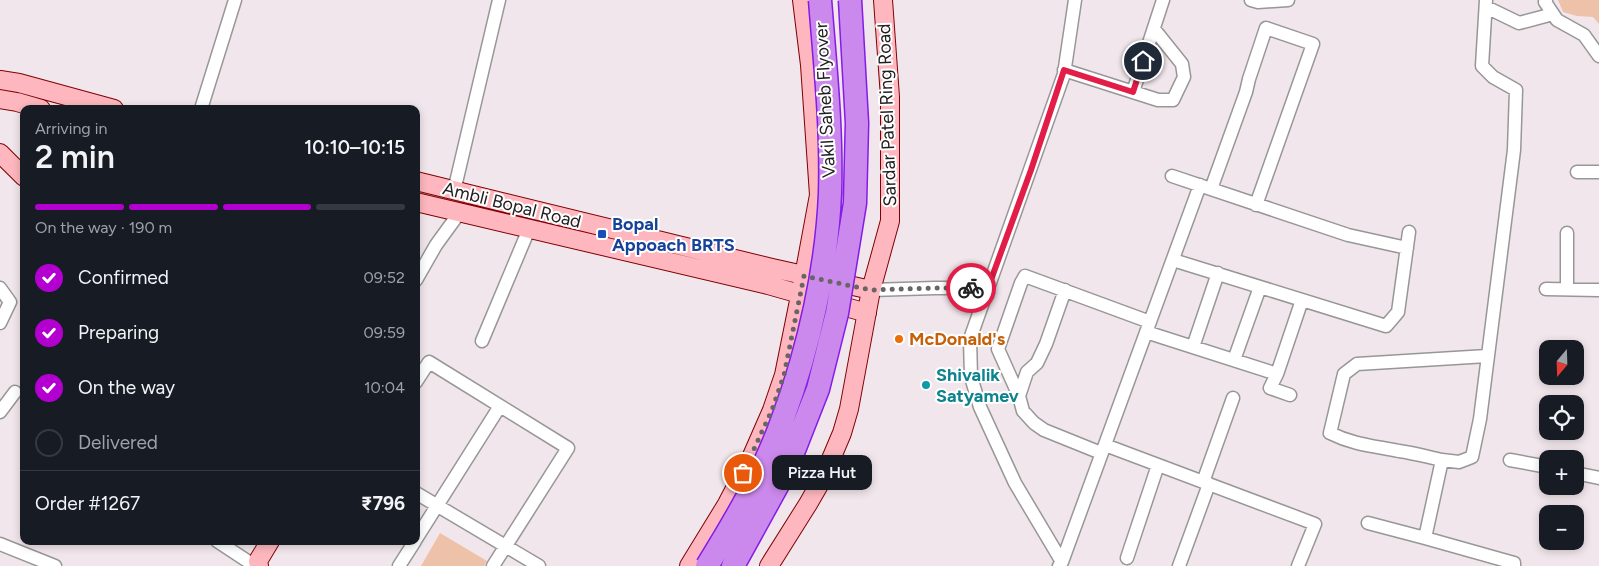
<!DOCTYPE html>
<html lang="en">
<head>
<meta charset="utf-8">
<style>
	body { margin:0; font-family:Figtree,sans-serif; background:#20242c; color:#f1f3f6; height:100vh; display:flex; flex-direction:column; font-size:19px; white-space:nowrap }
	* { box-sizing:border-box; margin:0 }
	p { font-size:16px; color:#9ea1a6 }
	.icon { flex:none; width:28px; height:28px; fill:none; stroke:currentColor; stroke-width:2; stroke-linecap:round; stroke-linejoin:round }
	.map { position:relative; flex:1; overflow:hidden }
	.drawer { position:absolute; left:20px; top:105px; width:400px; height:440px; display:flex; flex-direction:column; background:#171b24; border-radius:10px; box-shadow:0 2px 8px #0003 }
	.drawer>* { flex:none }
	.needle { width:32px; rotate:199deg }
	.fabs { position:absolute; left:1539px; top:340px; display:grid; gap:10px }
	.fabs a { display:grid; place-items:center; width:45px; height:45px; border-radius:10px; background:#171b24; box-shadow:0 2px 8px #0003; font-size:25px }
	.pin { position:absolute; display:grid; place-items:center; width:42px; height:42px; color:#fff; margin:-21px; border:2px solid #fff; border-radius:50%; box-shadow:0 1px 5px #0007 }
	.courier { position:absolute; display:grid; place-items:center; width:50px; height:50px; margin:-25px; border:4px solid #e11d48; border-radius:50%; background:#fff; color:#222; box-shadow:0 1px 6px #0007 }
	.bubble { position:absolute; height:35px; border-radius:10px; background:#171b24; box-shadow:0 2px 8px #0003; font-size:16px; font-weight:600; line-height:35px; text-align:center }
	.overview em { font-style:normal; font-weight:600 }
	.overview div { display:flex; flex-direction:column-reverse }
	.overview { display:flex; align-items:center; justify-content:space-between; height:85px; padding:0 15px }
	h1 { font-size:32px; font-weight:600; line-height:38px }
	.bar { display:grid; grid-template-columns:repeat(4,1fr); gap:8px 5px; align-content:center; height:60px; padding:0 15px }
	.bar i { height:6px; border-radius:4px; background:#363941 }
	.bar .on { background:#b300d0 }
	.bar p { grid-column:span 4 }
	.line { display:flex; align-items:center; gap:12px; padding:0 15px; border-top:1px solid #363941 }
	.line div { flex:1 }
	ol { padding:0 15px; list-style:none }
	li { display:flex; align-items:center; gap:15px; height:55px }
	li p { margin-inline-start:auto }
	li .icon { padding:5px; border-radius:50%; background:#b300d0; color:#fff; stroke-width:4 }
	li:last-child { color:#9ea1a6 }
	li i { width:28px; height:28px; border:2px solid #363941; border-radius:50% }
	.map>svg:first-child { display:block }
	.grass { fill:#eec2a9 }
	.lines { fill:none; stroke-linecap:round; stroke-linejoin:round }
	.street-casing { stroke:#979797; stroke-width:15 }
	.secondary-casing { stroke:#7e0004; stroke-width:20 }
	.street { stroke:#fff; stroke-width:12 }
	.secondary { stroke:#feb7be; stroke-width:18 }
	.highway-bridge-casing { stroke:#841be7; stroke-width:25; stroke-linecap:butt }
	.highway-bridge { stroke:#cc89ed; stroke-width:22 }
	.done { stroke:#696567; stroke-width:5; stroke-dasharray:0 9 }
	.route { stroke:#e11d48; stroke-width:6 }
	.transit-dot { fill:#1a4fb4; stroke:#fff; stroke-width:2 }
	.food-dot { fill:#e8710a; stroke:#fff; stroke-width:2 }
	.culture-dot { fill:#0f9aa8; stroke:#fff; stroke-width:2 }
	.labels { text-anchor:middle; stroke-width:4; stroke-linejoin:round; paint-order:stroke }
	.street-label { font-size:18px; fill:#202020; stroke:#fff }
	.transit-label { font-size:18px; font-weight:bold; fill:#164399; stroke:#fff; text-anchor:start }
	.food-label { font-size:18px; font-weight:bold; fill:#c56008; stroke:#fff; text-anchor:start }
	.culture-label { font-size:18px; font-weight:bold; fill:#0d838f; stroke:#fff; text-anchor:start }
</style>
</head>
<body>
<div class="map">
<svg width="1599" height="566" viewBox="0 0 1599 566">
	<rect width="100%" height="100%" fill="#f1e6eb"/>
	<path class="grass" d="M1558,0H1599V24L1593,17L1577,16L1563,12Z
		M440,533L487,561L484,566H421Z"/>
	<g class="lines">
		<defs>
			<path id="street" d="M1251,0L1258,2L1288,0
				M1486,0L1482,66L1493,77L1516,90L1514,150L1480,419L1472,457L1459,462L1442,460L1425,538L1514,563V566
				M1546,0L1545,2L1557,20L1584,35L1599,56
				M1486,7L1519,23L1553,14
				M1064,70L1133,92L1163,0
				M1133,92L1158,100H1173L1184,77L1182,64L1154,29
				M201,109L235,0
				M1577,172H1599
				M1172,176L1348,235L1407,248
				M1211,189L1246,92L1249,79L1266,28L1313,44L1256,205
				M454,191L499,0
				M1173,260L1386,326L1398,312L1409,232
				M416,280L436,245L460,212
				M0,288L10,302L0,323
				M1546,289L1599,290
				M1567,289V233
				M871,290L935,288H988
				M1065,290L1046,344L1037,363L1027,372L1019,396L1023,411L1034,423L1044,430L1101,453
				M1146,332L1277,374L1270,388L1290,395
				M482,341L529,229
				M1193,347L1218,273
				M1234,360L1260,287
				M1277,374L1302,300
				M416,382L429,362L568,448L493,566
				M1019,396L998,349L1021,283L1025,276L1150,322
				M0,412L15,392
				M1105,445L1315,524L1298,566
				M1442,460C1428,457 1414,453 1399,451C1374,446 1354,445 1330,433L1344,374L1357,364L1487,356
				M1510,460L1548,467
				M1575,473L1599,478
				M1203,482L1233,398
				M416,493L539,566
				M1368,523L1425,538
				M416,539L500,406
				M217,541L255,566
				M0,544L55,566
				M1127,558L1158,465
				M1062,562L1200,185
				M399,566L415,541
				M1059,566L1062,562L1015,483L980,407L971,377L970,339L1064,74L1075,0
				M1179,566L1209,484"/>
			<path id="secondary" d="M0,80L19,83L114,109
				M0,99L17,102L41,109
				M0,153L24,177
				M416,181L772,268L871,290
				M416,202L768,285L867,313
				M259,566L258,561L270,541
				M689,566L727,504L751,458L772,410L784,375L804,276L819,195L810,65L802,0
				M769,566L808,504L823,478L842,433L849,409L871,290L890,221V97L883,0"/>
		</defs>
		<use href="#street" class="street-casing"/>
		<use href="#secondary" class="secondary-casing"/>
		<use href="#street" class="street"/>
		<use href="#secondary" class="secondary"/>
		<defs>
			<path id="highway-bridge" d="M707,566C736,519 765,470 783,418C809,348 827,267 830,193C832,128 825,64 820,0
				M733,566L787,468L818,389L837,313L855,203L857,123L850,0"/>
		</defs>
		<use href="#highway-bridge" class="highway-bridge-casing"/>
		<use href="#highway-bridge" class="highway-bridge"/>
	</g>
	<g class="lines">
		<path class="done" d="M743,473L772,410L784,375L804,276L871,290L934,288H971"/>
		<path class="route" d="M971,288H988L1031,170L1064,70L1133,92L1143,61"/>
	</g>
	<rect class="transit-dot" x="597" y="229" width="10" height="10" rx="2.5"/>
	<circle class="food-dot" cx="899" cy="339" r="5"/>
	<circle class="culture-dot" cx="926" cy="385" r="5"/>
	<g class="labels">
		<g class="street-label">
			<text transform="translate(825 100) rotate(-93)" y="6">Vakil Saheb Flyover</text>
			<text transform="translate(887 115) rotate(-92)" y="6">Sardar Patel Ring Road</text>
			<text transform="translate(512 205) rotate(14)" y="6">Ambli Bopal Road</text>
		</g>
		<g class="transit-label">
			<text x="612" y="230">Bopal<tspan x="612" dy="21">Appoach BRTS</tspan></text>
		</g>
		<g class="food-label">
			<text x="909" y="345">McDonald's</text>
		</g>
		<g class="culture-label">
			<text x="936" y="381">Shivalik<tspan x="936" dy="21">Satyamev</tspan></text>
		</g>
	</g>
</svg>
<div class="fabs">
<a><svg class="needle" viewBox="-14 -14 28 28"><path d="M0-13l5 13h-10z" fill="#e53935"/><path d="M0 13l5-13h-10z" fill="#9ea1a6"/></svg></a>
<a><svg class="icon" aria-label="locate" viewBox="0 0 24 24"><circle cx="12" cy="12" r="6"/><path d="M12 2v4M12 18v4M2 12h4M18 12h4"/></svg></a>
<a>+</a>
<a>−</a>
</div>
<div class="pin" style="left:743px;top:473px;background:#ea580c"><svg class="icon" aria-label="bag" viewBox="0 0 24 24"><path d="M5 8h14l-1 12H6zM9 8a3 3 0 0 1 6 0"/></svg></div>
<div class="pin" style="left:1143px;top:61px;background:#1f2937"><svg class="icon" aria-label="home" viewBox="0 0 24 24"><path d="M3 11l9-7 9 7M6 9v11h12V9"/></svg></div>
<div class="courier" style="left:971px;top:288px"><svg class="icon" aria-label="bike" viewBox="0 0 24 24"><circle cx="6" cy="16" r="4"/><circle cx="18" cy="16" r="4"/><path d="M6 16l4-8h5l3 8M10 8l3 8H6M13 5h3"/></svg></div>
<div class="bubble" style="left:772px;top:455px;width:100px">Pizza Hut</div>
<section class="drawer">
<div class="overview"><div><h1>2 min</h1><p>Arriving in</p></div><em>10:10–10:15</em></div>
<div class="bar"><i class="on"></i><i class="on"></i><i class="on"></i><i></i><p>On the way · 190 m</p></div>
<ol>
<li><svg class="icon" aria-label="check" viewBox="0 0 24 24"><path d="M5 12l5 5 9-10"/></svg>Confirmed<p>09:52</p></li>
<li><svg class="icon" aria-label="check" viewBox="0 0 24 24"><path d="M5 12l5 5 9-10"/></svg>Preparing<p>09:59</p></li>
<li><svg class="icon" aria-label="check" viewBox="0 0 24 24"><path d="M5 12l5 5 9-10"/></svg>On the way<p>10:04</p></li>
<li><i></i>Delivered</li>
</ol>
<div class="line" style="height:65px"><div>Order #1267</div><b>₹796</b></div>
</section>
</div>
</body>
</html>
